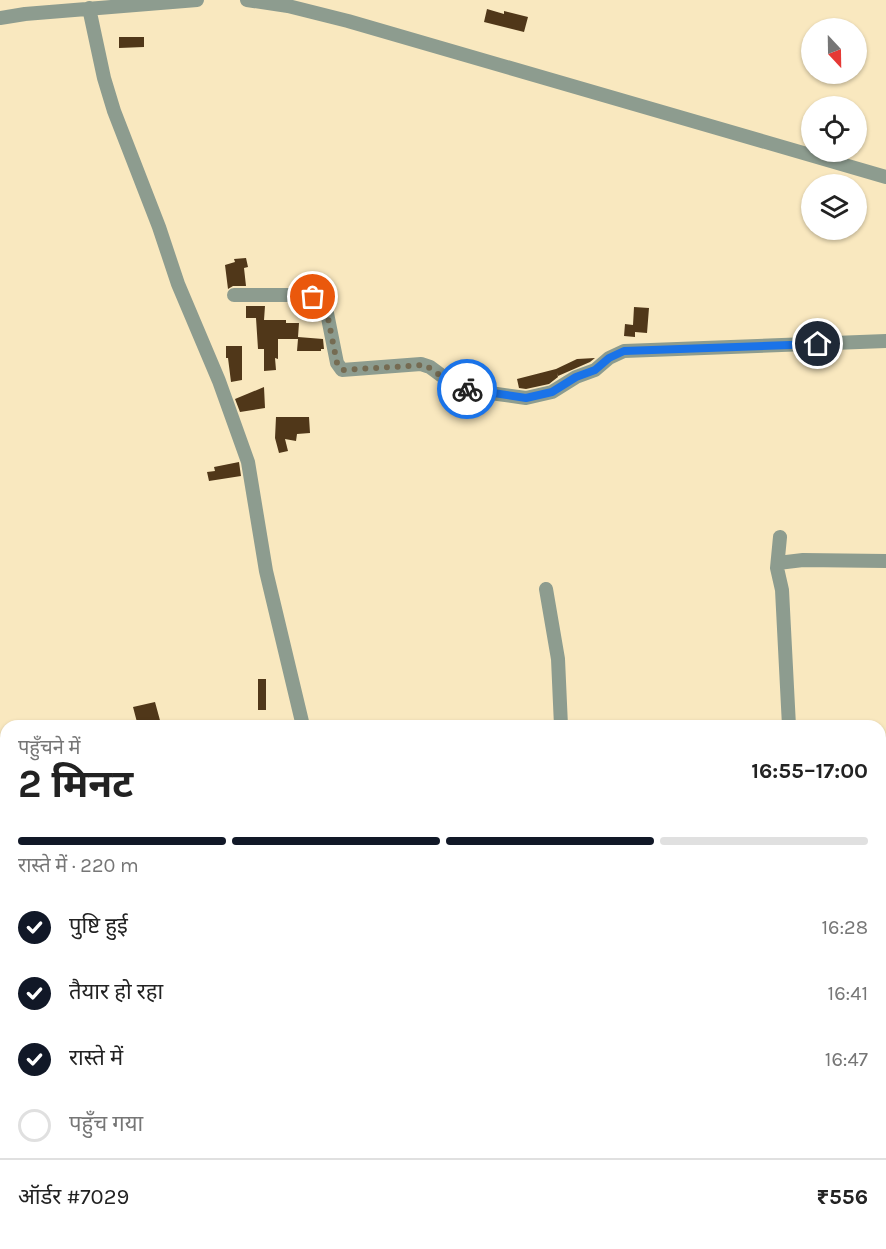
<!DOCTYPE html>
<html lang="hi">
<head>
<meta charset="utf-8">
<style>
	body { margin:0; font-family:Karla,"Noto Sans Devanagari",sans-serif; background:#f6f6f6; color:#222; height:100vh; display:flex; flex-direction:column; font-size:22px; white-space:nowrap }
	* { box-sizing:border-box; margin:0 }
	p { font-size:20px; color:#767676 }
	.icon { flex:none; width:33px; height:33px; fill:none; stroke:currentColor; stroke-width:2; stroke-linecap:round; stroke-linejoin:round }
	.map { position:relative; flex:1; overflow:hidden }
	.drawer { position:absolute; left:0px; top:720px; width:886px; height:530px; display:flex; flex-direction:column; background:#fff; border-radius:18px 18px 0 0; box-shadow:0 2px 4px #0004 }
	.drawer>* { flex:none }
	.needle { width:39px; rotate:158deg }
	.buttons { position:absolute; left:801px; top:18px; display:grid; gap:12px }
	.buttons a { display:grid; place-items:center; width:66px; height:66px; border-radius:50%; background:#fff; box-shadow:0 2px 4px #0004; font-size:30px }
	.pin { position:absolute; display:grid; place-items:center; width:51px; height:51px; color:#fff; margin:-26px; border:3px solid #fff; border-radius:50%; box-shadow:0 2px 6px #0007 }
	.courier { position:absolute; display:grid; place-items:center; width:60px; height:60px; margin:-30px; border:4px solid #1a73e8; border-radius:50%; background:#fff; color:#222; box-shadow:0 2px 8px #0007 }
	.headline em { font-style:normal; font-weight:700 }
	.headline div { display:flex; flex-direction:column-reverse }
	.headline { display:flex; align-items:center; justify-content:space-between; height:102px; padding:0 18px }
	h1 { font-size:39px; font-weight:700; line-height:45px }
	.bar { display:grid; grid-template-columns:repeat(4,1fr); gap:9px 6px; align-content:center; height:72px; padding:0 18px }
	.bar i { height:8px; border-radius:4px; background:#e0e0e0 }
	.bar .current { background:#111827 }
	.bar p { grid-column:span 4 }
	.line { display:flex; align-items:center; gap:15px; padding:0 18px; border-top:2px solid #e0e0e0 }
	.line div { flex:1 }
	ol { padding:0 18px; list-style:none }
	li { display:flex; align-items:center; gap:18px; height:66px }
	li p { margin-inline-start:auto }
	li .icon { padding:6px; border-radius:50%; background:#111827; color:#fff; stroke-width:4 }
	li:last-child { color:#767676 }
	li i { width:33px; height:33px; border:3px solid #e0e0e0; border-radius:50% }
	.map>svg:first-child { display:block }
	.building { fill:#503719 }
	.lines { fill:none; stroke-linecap:round; stroke-linejoin:round }
	.path { stroke:#ab9e7f; stroke-width:2; stroke-dasharray:1.5 4.5; stroke-linecap:butt }
	.minor { stroke:#8d9c8f; stroke-width:14 }
	.highway { stroke:#28462c; stroke-width:18 }
	.done { stroke:#756b52; stroke-width:6; stroke-dasharray:0 10.8 }
	.route { stroke:#1a73e8; stroke-width:8 }
</style>
</head>
<body>
<div class="map">
<svg width="886" height="1249" viewBox="0 0 886 1249">
	<rect width="100%" height="100%" fill="#f9e8bf"/>
	<path class="building" d="M487,9L504,14V11L528,17L524,32L484,22Z
		M119,37H144V47L119,48Z
		M246,258L248,267L244,268L246,286H233L228,289L225,265L235,262L234,259Z
		M246,306H265L264,320H286V323H299L298,337L323,339L324,349H321V351H297L298,339H278V359L275,358L276,370L264,371V349H258L256,318H246Z
		M634,307L649,308L647,333L635,332V337L624,336L625,324L633,325Z
		M226,346H242V380L231,382L228,358H226Z
		M595,358L590,362L558,376L557,373L558,377L549,384L526,389L519,388L517,379L556,369L577,359Z
		M264,387L265,408L240,412L235,399Z
		M276,417H309L310,433L297,434L296,441L285,439L288,451L279,453L275,438Z
		M239,462L241,476L209,481L207,472L215,471L214,467Z
		M258,679H266V710H258Z
		M155,702L161,724L138,726L133,707Z"/>
	<g class="lines">
		<path class="path" d="M880,1138L886,1139"/>
		<path class="minor" d="M247,0L288,6L348,21L886,177
			M89,8L104,78L114,111L159,227L178,284L219,381L248,462L266,571L303,726
			M0,18L25,14L197,0
			M234,295H302L320,297L325,303L337,363L342,370L421,364L430,367L453,384L468,390L526,398L552,392L576,377L595,370L609,358L624,351L886,341
			M780,537L777,568L782,590L789,726
			M778,563L803,560L886,561
			M546,589L558,659L561,726
			M880,780H886
			M235,1244V1249
			M365,1244V1249
			M885,1249L883,1236L886,1210"/>
		<path class="highway" d="M0,1031H6
			M0,1057H6
			M880,1160L886,1161
			M880,1190L886,1191"/>
	</g>
	<g class="lines">
		<path class="done" d="M313,297H320L325,303L337,363L342,370L425,365L453,384L467,389"/>
		<path class="route" d="M467,389L526,398L552,392L576,377L595,370L609,358L624,351L818,344"/>
	</g>
</svg>
<div class="buttons">
<a><svg class="needle" viewBox="-14 -14 28 28"><path d="M0-13l5 13h-10z" fill="#e53935"/><path d="M0 13l5-13h-10z" fill="#767676"/></svg></a>
<a><svg class="icon" aria-label="locate" viewBox="0 0 24 24"><circle cx="12" cy="12" r="6"/><path d="M12 2v4M12 18v4M2 12h4M18 12h4"/></svg></a>
<a><svg class="icon" aria-label="layers" viewBox="0 0 24 24"><path d="M12 4l9 5-9 5-9-5zM3 14l9 5 9-5"/></svg></a>
</div>
<div class="pin" style="left:313px;top:297px;background:#ea580c"><svg class="icon" aria-label="bag" viewBox="0 0 24 24"><path d="M5 8h14l-1 12H6zM9 8a3 3 0 0 1 6 0"/></svg></div>
<div class="pin" style="left:818px;top:344px;background:#1f2937"><svg class="icon" aria-label="home" viewBox="0 0 24 24"><path d="M3 11l9-7 9 7M6 9v11h12V9"/></svg></div>
<div class="courier" style="left:467px;top:389px"><svg class="icon" aria-label="bike" viewBox="0 0 24 24"><circle cx="6" cy="16" r="4"/><circle cx="18" cy="16" r="4"/><path d="M6 16l4-8h5l3 8M10 8l3 8H6M13 5h3"/></svg></div>
<section class="drawer">
<div class="headline"><div><h1>2 मिनट</h1><p>पहुँचने में</p></div><em>16:55–17:00</em></div>
<div class="bar"><i class="current"></i><i class="current"></i><i class="current"></i><i></i><p>रास्ते में · 220 m</p></div>
<ol>
<li><svg class="icon" aria-label="check" viewBox="0 0 24 24"><path d="M5 12l5 5 9-10"/></svg>पुष्टि हुई<p>16:28</p></li>
<li><svg class="icon" aria-label="check" viewBox="0 0 24 24"><path d="M5 12l5 5 9-10"/></svg>तैयार हो रहा<p>16:41</p></li>
<li><svg class="icon" aria-label="check" viewBox="0 0 24 24"><path d="M5 12l5 5 9-10"/></svg>रास्ते में<p>16:47</p></li>
<li><i></i>पहुँच गया</li>
</ol>
<div class="line" style="height:78px"><div>ऑर्डर #7029</div><b>₹556</b></div>
</section>
</div>
</body>
</html>
